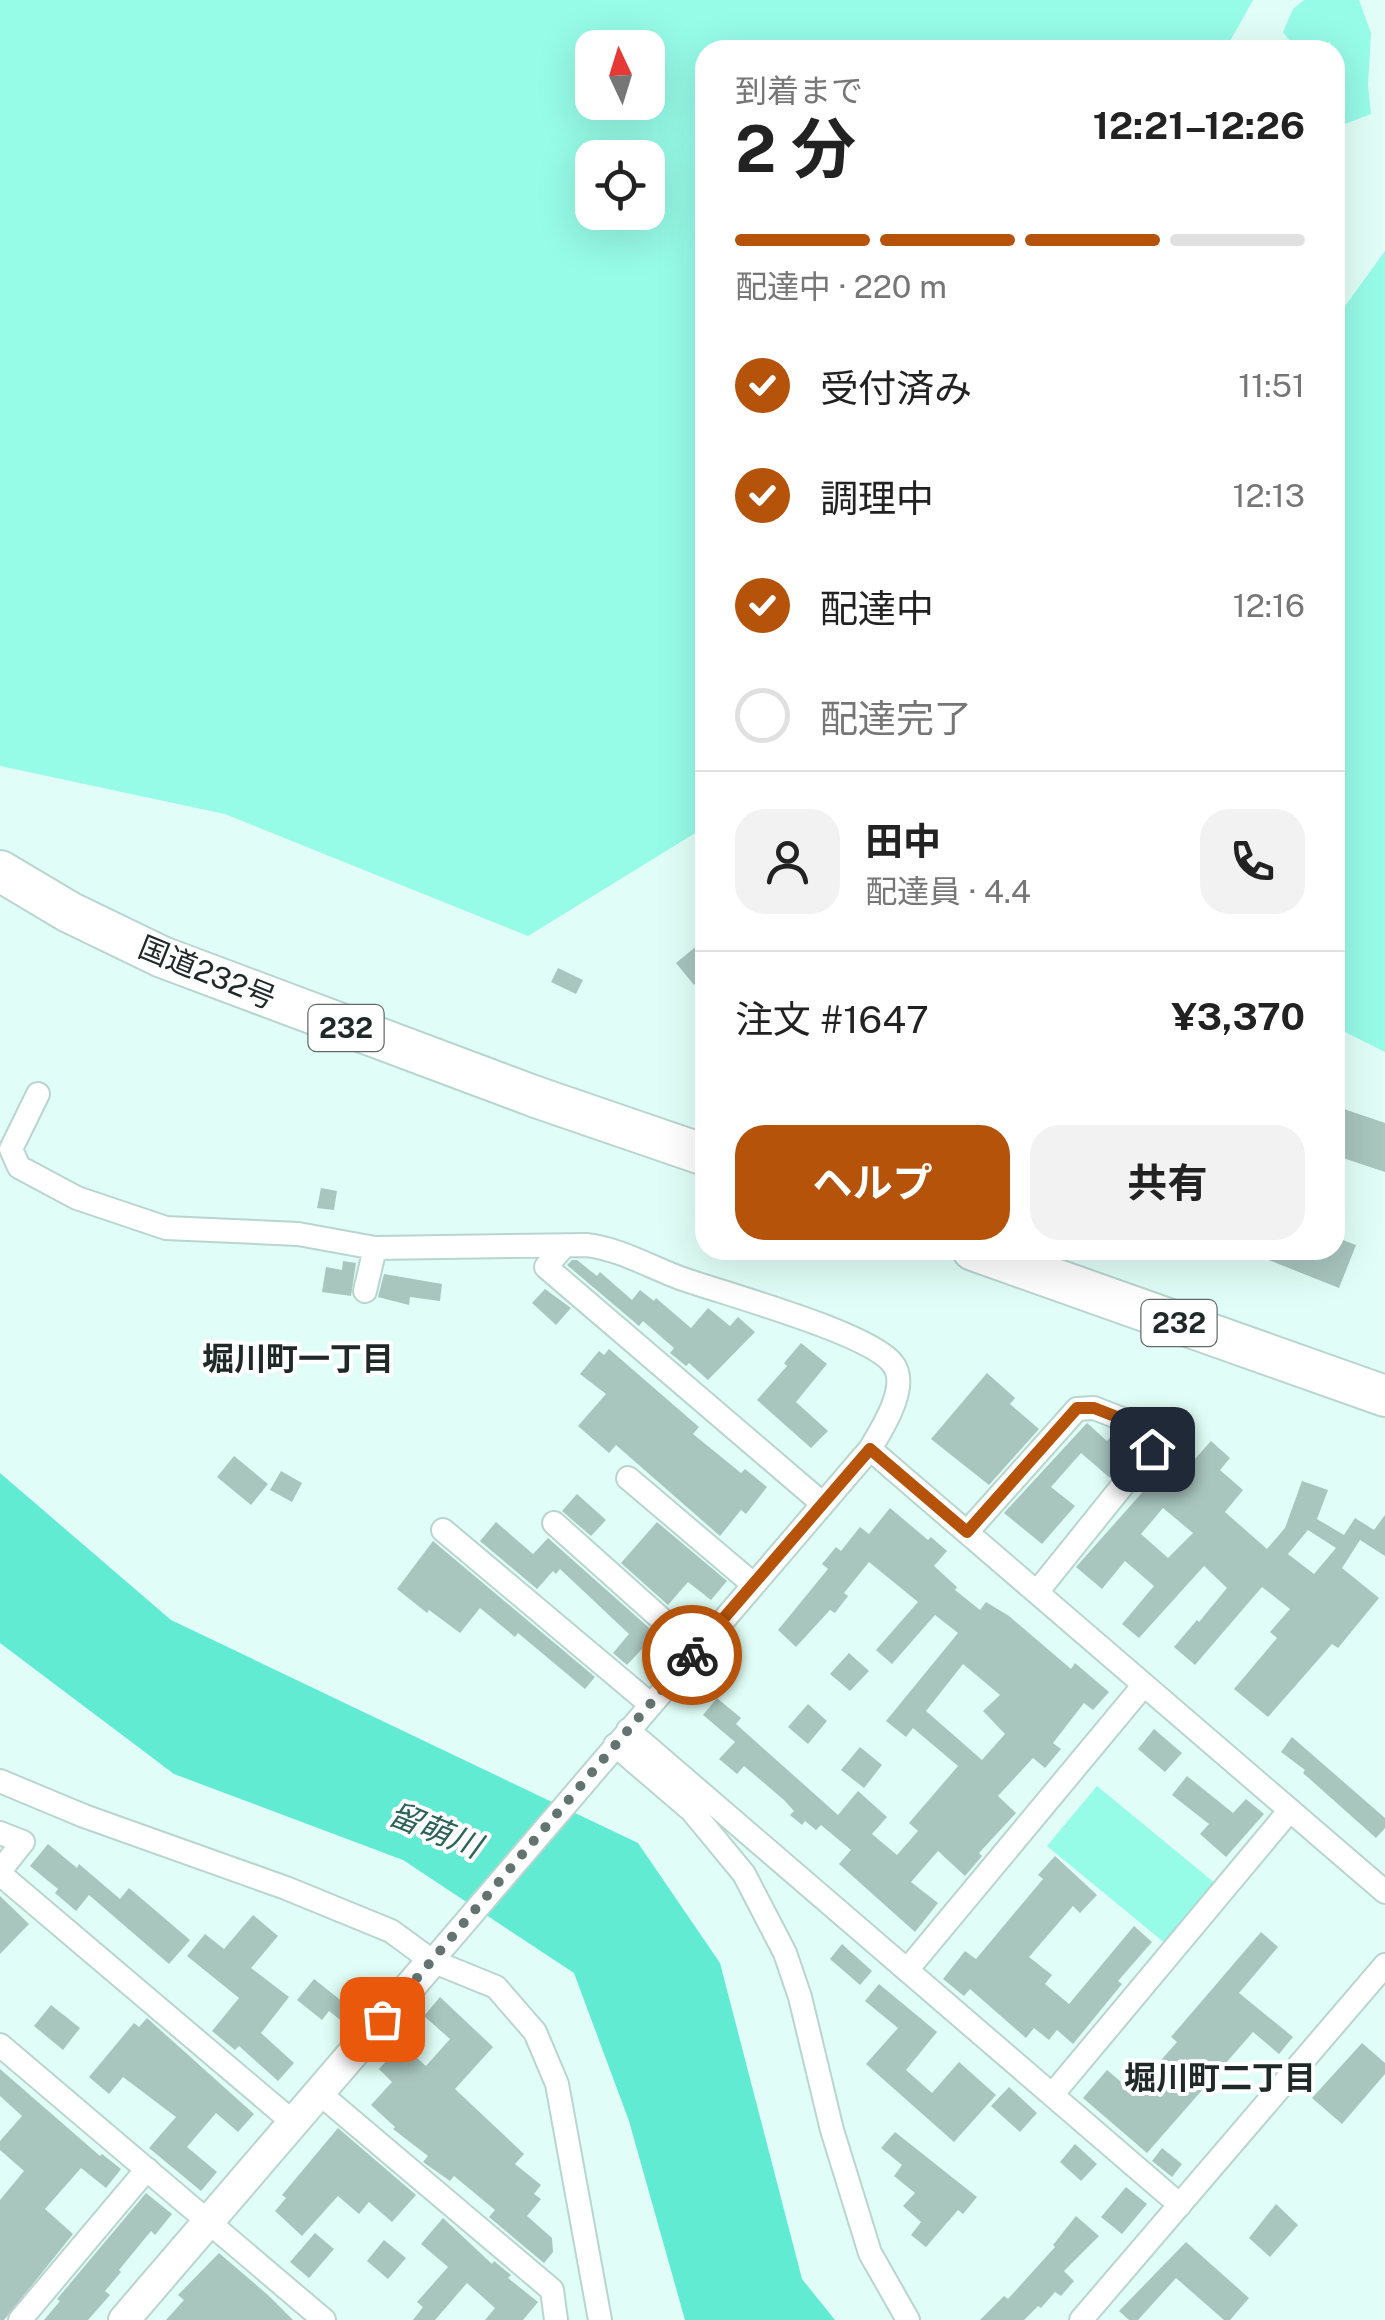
<!DOCTYPE html>
<html lang="ja">
<head>
<meta charset="utf-8">
<style>
	body { margin:0; font-family:"Public Sans","Noto Sans JP",sans-serif; background:#f2f2f2; color:#222; height:100vh; display:flex; flex-direction:column; font-size:38px; white-space:nowrap }
	* { box-sizing:border-box; margin:0 }
	p { font-size:32px; color:#767676 }
	.icon { flex:none; width:55px; height:55px; fill:none; stroke:currentColor; stroke-width:2; stroke-linecap:round; stroke-linejoin:round }
	.map { position:relative; flex:1; overflow:hidden }
	.drawer { position:absolute; left:695px; top:40px; width:650px; height:1220px; display:flex; flex-direction:column; background:#fff; border-radius:30px; box-shadow:0 10px 40px #0002 }
	.drawer>* { flex:none }
	.needle { width:65px; rotate:356deg }
	.fabs { position:absolute; left:575px; top:30px; display:grid; gap:20px }
	.fabs a { display:grid; place-items:center; width:90px; height:90px; border-radius:20px; background:#fff; box-shadow:0 10px 40px #0002; font-size:50px }
	.pin { position:absolute; display:grid; place-items:center; width:85px; height:85px; color:#fff; margin:-42px; border-radius:20px; box-shadow:0 5px 15px #0006 }
	.courier { position:absolute; display:grid; place-items:center; width:100px; height:100px; margin:-50px; border:8px solid #b45309; border-radius:50%; background:#fff; color:#222; box-shadow:0 2px 12px #0007 }
	.overview em { font-style:normal; font-weight:700 }
	.overview div { display:flex; flex-direction:column-reverse }
	.overview { display:flex; align-items:center; justify-content:space-between; height:170px; padding:0 40px }
	h1 { font-size:65px; font-weight:700; line-height:75px }
	.bar { display:grid; grid-template-columns:repeat(4,1fr); gap:15px 10px; align-content:center; height:120px; padding:0 40px }
	.bar i { height:12px; border-radius:8px; background:#e0e0e0 }
	.bar .selected { background:#b45309 }
	.bar p { grid-column:span 4 }
	.line { display:flex; align-items:center; gap:25px; padding:0 40px; border-top:2px solid #e0e0e0 }
	.line div { flex:1 }
	.round { display:grid; place-items:center; flex:none; width:105px; height:105px; border-radius:30px; background:#f2f2f2 }
	ol { padding:0 40px; list-style:none }
	li { display:flex; align-items:center; gap:30px; height:110px }
	li p { margin-inline-start:auto }
	li .icon { padding:10px; border-radius:50%; background:#b45309; color:#fff; stroke-width:4 }
	li:last-child { color:#767676 }
	li i { width:55px; height:55px; border:5px solid #e0e0e0; border-radius:50% }
	.button { display:flex; gap:20px; margin-top:auto; padding:20px 40px }
	.button a { flex:1; height:115px; border-radius:30px; background:#b45309; color:#fff; font-size:40px; font-weight:700; line-height:115px; text-align:center }
	.button a+a { background:#f2f2f2; color:#222 }
	.map>svg:first-child { display:block }
	.green { fill:#96fbe7; fill-rule:evenodd }
	.water { fill:#62ebd3 }
	.building { fill:#a8c5be; fill-rule:evenodd }
	.lines { fill:none; stroke-linecap:round; stroke-linejoin:round }
	.street-casing { stroke:#b8d5ce; stroke-width:26 }
	.secondary-casing { stroke:#b8d5ce; stroke-width:34 }
	.highway-casing { stroke:#b8d5ce; stroke-width:44 }
	.street { stroke:#fff; stroke-width:22 }
	.secondary { stroke:#fff; stroke-width:30 }
	.highway { stroke:#fff; stroke-width:40 }
	.done { stroke:#637470; stroke-width:10; stroke-dasharray:0 18 }
	.route { stroke:#b45309; stroke-width:12 }
	.labels { text-anchor:middle; stroke-width:8; stroke-linejoin:round; paint-order:stroke }
	.shield { fill:#fff; stroke:#626a68; stroke-width:2.5 }
	.shield-label { font-size:28px; font-weight:bold; fill:#1f2a28 }
	.street-label { font-size:30px; fill:#1f2a28; stroke:#fff }
	.neighbourhood-label { font-size:32px; font-weight:bold; fill:#1f2a28; stroke:#fff }
	.water-label { font-size:32px; font-style:italic; fill:#2a6358; stroke:#fff }
</style>
</head>
<body>
<div class="map">
<svg width="1385" height="2320" viewBox="0 0 1385 2320">
	<rect width="100%" height="100%" fill="#e0fef7"/>
	<path class="green" d="M0,0H1253L1225,50H705V827L528,936L225,814L0,766ZM592,48H648V102H592ZM592,158H648V212H592Z
		M1304,0H1359L1371,33L1368,85L1371,114L1345,124L1335,123V50H1331L1330,41L1321,50L1296,49L1283,32L1293,9Z
		M1385,251V1052L1335,1027V320Z
		M1097,1786L1216,1884L1166,1944L1047,1846Z"/>
	<path class="water" d="M0,1473L171,1620L638,1843L720,1963L802,2279L835,2320H685L629,2121L574,1973L403,1860L174,1774L0,1643Z"/>
	<path class="building" d="M705,939V975L694,985L676,963Z
		M558,968L583,980L576,994L551,982Z
		M1335,1106L1385,1123V1172L1340,1157L1343,1149L1335,1146Z
		M321,1188L337,1191L334,1210L317,1208Z
		M1335,1237L1356,1245L1339,1288L1246,1251L1335,1250Z
		M572,1260H577L597,1276L600,1272L632,1300L640,1290L654,1301L656,1298L691,1328L708,1308L730,1326L738,1317L755,1332L708,1380L689,1363L686,1366L670,1353L674,1348L643,1321L639,1326L567,1265Z
		M343,1261L356,1263L351,1296L322,1292L326,1267L342,1270Z
		M384,1274L442,1284L440,1301L410,1297L409,1305L378,1297Z
		M545,1289L571,1308L556,1325L532,1303Z
		M801,1343L827,1364L796,1402L828,1431L811,1448L757,1400L787,1366L784,1363Z
		M609,1349L699,1427L693,1434L741,1473L745,1469L767,1487L746,1514L741,1510L720,1536L616,1445L609,1453L578,1426L606,1394L580,1374L599,1351L604,1355Z
		M987,1373L1015,1398L1010,1404L1039,1429L989,1485L931,1439Z
		M1087,1423L1107,1441L1115,1432L1133,1448L1110,1478L1081,1453L1051,1487L1075,1506L1042,1544L1004,1513Z
		M1211,1441L1230,1458L1220,1470L1243,1490L1225,1512L1267,1549L1285,1528L1302,1481L1328,1490L1317,1519L1344,1535L1355,1518L1374,1530L1385,1515V1556L1360,1540L1342,1568L1379,1598L1338,1648L1332,1644L1268,1717L1234,1689L1277,1638L1270,1632L1290,1609L1262,1587L1195,1665L1174,1647L1197,1620L1199,1622L1227,1588L1204,1566L1139,1638L1122,1624L1154,1586L1125,1561L1102,1589L1076,1567L1164,1468L1177,1479ZM1163,1508L1193,1533L1168,1558L1141,1534ZM1308,1530L1336,1548L1314,1574L1288,1554Z
		M234,1456L268,1484L251,1505L217,1477Z
		M281,1471L302,1483L292,1502L270,1490Z
		M577,1494L606,1520L591,1536L562,1511Z
		M890,1508L928,1540L931,1537L947,1551L934,1566L957,1587L955,1590L980,1610L986,1602L1009,1616L1071,1669L1075,1663L1109,1692L1093,1710L1084,1703L1053,1743L1061,1749L1045,1768L1033,1758L998,1796L1016,1813L979,1853L982,1856L965,1876L938,1851L911,1882L938,1903L915,1932L839,1864L851,1850L821,1825L816,1830L805,1821L802,1825L790,1815L794,1811L784,1800L744,1766L737,1774L719,1759L735,1742L703,1715L717,1698L741,1718L736,1724L838,1815L858,1791L887,1817L872,1834L897,1855L918,1831L909,1823L958,1766L913,1728L906,1737L886,1721L958,1633L935,1615L892,1664L876,1650L918,1602L869,1562L844,1593L848,1596L835,1613L830,1610L796,1647L778,1630L828,1569L822,1564L836,1547L841,1551L860,1527L869,1534ZM963,1664L1000,1695L983,1711L1005,1734L982,1760L926,1711Z
		M496,1522L533,1554L548,1538L656,1634L627,1665L613,1653L629,1634L560,1569L556,1574L553,1571L537,1589L480,1541Z
		M657,1522L727,1581L711,1600L688,1582L668,1605L621,1563Z
		M433,1541L595,1677L585,1689L518,1633L515,1637L480,1608L460,1633L429,1610L427,1613L397,1589Z
		M849,1653L869,1671L850,1691L830,1674Z
		M808,1704L827,1721L808,1744L788,1727Z
		M1154,1729L1182,1753L1165,1772L1138,1749Z
		M1292,1737L1385,1818V1828L1376,1838L1303,1773L1305,1770L1281,1752Z
		M860,1747L882,1765L864,1788L841,1770Z
		M1187,1776L1233,1813L1246,1799L1264,1814L1226,1857L1200,1834L1209,1824L1172,1795Z
		M48,1844L77,1868L79,1864L120,1899L129,1888L190,1940L169,1964L89,1895L76,1911L55,1893L58,1889L30,1866Z
		M1055,1856L1097,1895L1080,1913L1073,1906L1029,1957L1052,1975L1045,1984L1069,2004L1134,1926L1152,1942L1118,1981L1122,1984L1073,2044L1057,2030L1049,2040L1034,2028L1026,2038L970,1989L964,1996L943,1979L965,1951L976,1959L1043,1879L1038,1875Z
		M0,1896L29,1924L0,1954Z
		M253,1915L278,1936L251,1968L289,1997L261,2033L294,2063L278,2081L239,2046L235,2050L212,2031L239,1998L187,1956L205,1934L224,1949Z
		M1261,1932L1278,1947L1239,1993L1293,2037L1279,2054L1253,2032L1147,2153L1083,2098L1107,2070L1133,2092L1177,2042L1171,2037Z
		M842,1944L872,1971L860,1985L830,1959Z
		M314,1979L353,2010L343,2022L329,2011L322,2020L297,2000Z
		M879,1984L937,2032L906,2070L932,2093L959,2062L996,2095L954,2142L866,2064L898,2028L865,2001Z
		M440,1997L493,2047L455,2089L524,2154L515,2164L541,2185L534,2194L541,2199L527,2216L552,2238L553,2252L544,2263L489,2217L495,2210L454,2176L450,2181L423,2162L428,2156L393,2129L395,2127L371,2105L392,2082L379,2069L401,2044L426,2066L450,2039L424,2016Z
		M51,2005L80,2028L63,2050L34,2026Z
		M147,2018L254,2114L238,2132L216,2113L187,2147L217,2172L201,2191L149,2148L176,2117L123,2077L109,2094L89,2077L134,2023L139,2027Z
		M1362,2043L1385,2063V2074L1342,2124L1312,2098Z
		M0,2069L100,2156L102,2154L121,2169L106,2188L81,2168L45,2209L73,2234L4,2320H0V2200L24,2171L0,2150V2141L22,2116L0,2096Z
		M1009,2087L1037,2113L1020,2132L991,2106Z
		M338,2128L416,2195L392,2222L369,2202L359,2214L338,2196L302,2236L275,2211L286,2198L282,2195Z
		M895,2132L977,2197L963,2214L958,2210L926,2247L911,2235L921,2222L903,2206L915,2193L894,2176L902,2165L881,2148Z
		M1075,2144L1097,2164L1081,2181L1060,2162Z
		M1162,2148L1182,2164L1172,2177L1152,2161Z
		M1126,2187L1147,2204L1122,2234L1101,2217Z
		M146,2193L172,2214L155,2235L151,2231L119,2270L121,2272L105,2291L110,2295L88,2320H44L60,2301L57,2299Z
		M1276,2204L1298,2225L1270,2257L1249,2238Z
		M1076,2216L1099,2236L1064,2271L1074,2281L1061,2296L1055,2292L1041,2308L1038,2306L1024,2320H980L1004,2296L1008,2299L1055,2247L1053,2245Z
		M443,2218L492,2264L494,2261L511,2275L508,2278L538,2302L523,2320H485L495,2308L467,2283L435,2320H413L423,2307L417,2302L448,2267L421,2244Z
		M315,2233L334,2249L309,2278L290,2262Z
		M384,2240L406,2258L388,2279L367,2261Z
		M1186,2242L1249,2298L1230,2320H1224L1176,2278L1138,2320H1129L1119,2311Z
		M219,2253L269,2296L293,2320H166L184,2300L178,2295Z"/>
	<g class="lines">
		<defs>
			<path id="street" d="M38,1094L11,1149L19,1167L77,1198L166,1228L298,1234L375,1248L586,1245C620,1249 648,1266 680,1278C722,1293 871,1333 893,1364C910,1386 882,1429 870,1449L432,1961
				M564,1246L546,1267L823,1504
				M365,1291L375,1248
				M870,1449L1385,1892
				M628,1478L753,1584
				M554,1523L696,1650
				M443,1530L650,1704
				M967,1532L1077,1409L1094,1408L1148,1429L1152,1449L1037,1592
				M628,1730L1180,2205
				M615,1745L692,1811L744,1874L785,1953L800,1997L832,2130L870,2253L908,2320
				M0,1781L84,1816L286,1888L391,1931L432,1961L496,1987L535,2032L557,2084L600,2320
				M0,1833L23,1842L0,1871
				M0,1874L295,2124
				M907,1970L1143,1686
				M0,2045L324,2320
				M318,2092L552,2290L556,2320
				M1052,2095L1290,1810
				M20,2320L147,2169
				M1081,2320L1385,1965"/>
			<path id="secondary" d="M124,2320L432,1961"/>
			<path id="highway" d="M0,871L69,912L162,957L536,1097L705,1155
				M973,1250L1385,1396"/>
		</defs>
		<use href="#street" class="street-casing"/>
		<use href="#secondary" class="secondary-casing"/>
		<use href="#highway" class="highway-casing"/>
		<use href="#street" class="street"/>
		<use href="#secondary" class="secondary"/>
		<use href="#highway" class="highway"/>
	</g>
	<g class="lines">
		<path class="done" d="M382,2019L692,1655"/>
		<path class="route" d="M692,1655L870,1449L967,1532L1077,1408H1094L1148,1429L1152,1449"/>
	</g>
	<g class="labels">
		<g class="shield">
			<rect x="308.5" y="1005" width="75" height="46" rx="8"/>
			<rect x="1141.5" y="1300" width="75" height="46" rx="8"/>
		</g>
		<g class="shield-label">
			<text x="346" y="1038">232</text>
			<text x="1179" y="1333">232</text>
		</g>
		<g class="street-label">
			<text transform="translate(207 973) rotate(22)" y="10">国道232号</text>
		</g>
		<g class="neighbourhood-label">
			<text x="298" y="1370">堀川町一丁目</text>
			<text x="1220" y="2089">堀川町二丁目</text>
		</g>
		<g class="water-label">
			<text transform="translate(435 1830) rotate(22)" y="11">留萌川</text>
		</g>
	</g>
</svg>
<div class="fabs">
<a><svg class="needle" viewBox="-14 -14 28 28"><path d="M0-13l5 13h-10z" fill="#e53935"/><path d="M0 13l5-13h-10z" fill="#767676"/></svg></a>
<a><svg class="icon" aria-label="locate" viewBox="0 0 24 24"><circle cx="12" cy="12" r="6"/><path d="M12 2v4M12 18v4M2 12h4M18 12h4"/></svg></a>
</div>
<div class="pin" style="left:382px;top:2019px;background:#ea580c"><svg class="icon" aria-label="bag" viewBox="0 0 24 24"><path d="M5 8h14l-1 12H6zM9 8a3 3 0 0 1 6 0"/></svg></div>
<div class="pin" style="left:1152px;top:1449px;background:#1f2937"><svg class="icon" aria-label="home" viewBox="0 0 24 24"><path d="M3 11l9-7 9 7M6 9v11h12V9"/></svg></div>
<div class="courier" style="left:692px;top:1655px"><svg class="icon" aria-label="bike" viewBox="0 0 24 24"><circle cx="6" cy="16" r="4"/><circle cx="18" cy="16" r="4"/><path d="M6 16l4-8h5l3 8M10 8l3 8H6M13 5h3"/></svg></div>
<section class="drawer">
<div class="overview"><div><h1>2 分</h1><p>到着まで</p></div><em>12:21–12:26</em></div>
<div class="bar"><i class="selected"></i><i class="selected"></i><i class="selected"></i><i></i><p>配達中 · 220 m</p></div>
<ol>
<li><svg class="icon" aria-label="check" viewBox="0 0 24 24"><path d="M5 12l5 5 9-10"/></svg>受付済み<p>11:51</p></li>
<li><svg class="icon" aria-label="check" viewBox="0 0 24 24"><path d="M5 12l5 5 9-10"/></svg>調理中<p>12:13</p></li>
<li><svg class="icon" aria-label="check" viewBox="0 0 24 24"><path d="M5 12l5 5 9-10"/></svg>配達中<p>12:16</p></li>
<li><i></i>配達完了</li>
</ol>
<div class="line" style="height:180px"><a class="round"><svg class="icon" aria-label="person" viewBox="0 0 24 24"><circle cx="12" cy="8" r="4"/><path d="M4 21q1-7 8-7t8 7"/></svg></a><div><b>田中</b><p>配達員 · 4.4</p></div><a class="round"><svg class="icon" aria-label="phone" viewBox="0 0 24 24"><path d="M5 4h4l2 5-3 2q2 4 5 5l2-3 5 2v4C11 20 4 13 5 4z"/></svg></a></div>
<div class="line" style="height:130px"><div>注文 #1647</div><b>¥3,370</b></div>
<div class="button"><a>ヘルプ</a><a>共有</a></div>
</section>
</div>
</body>
</html>
